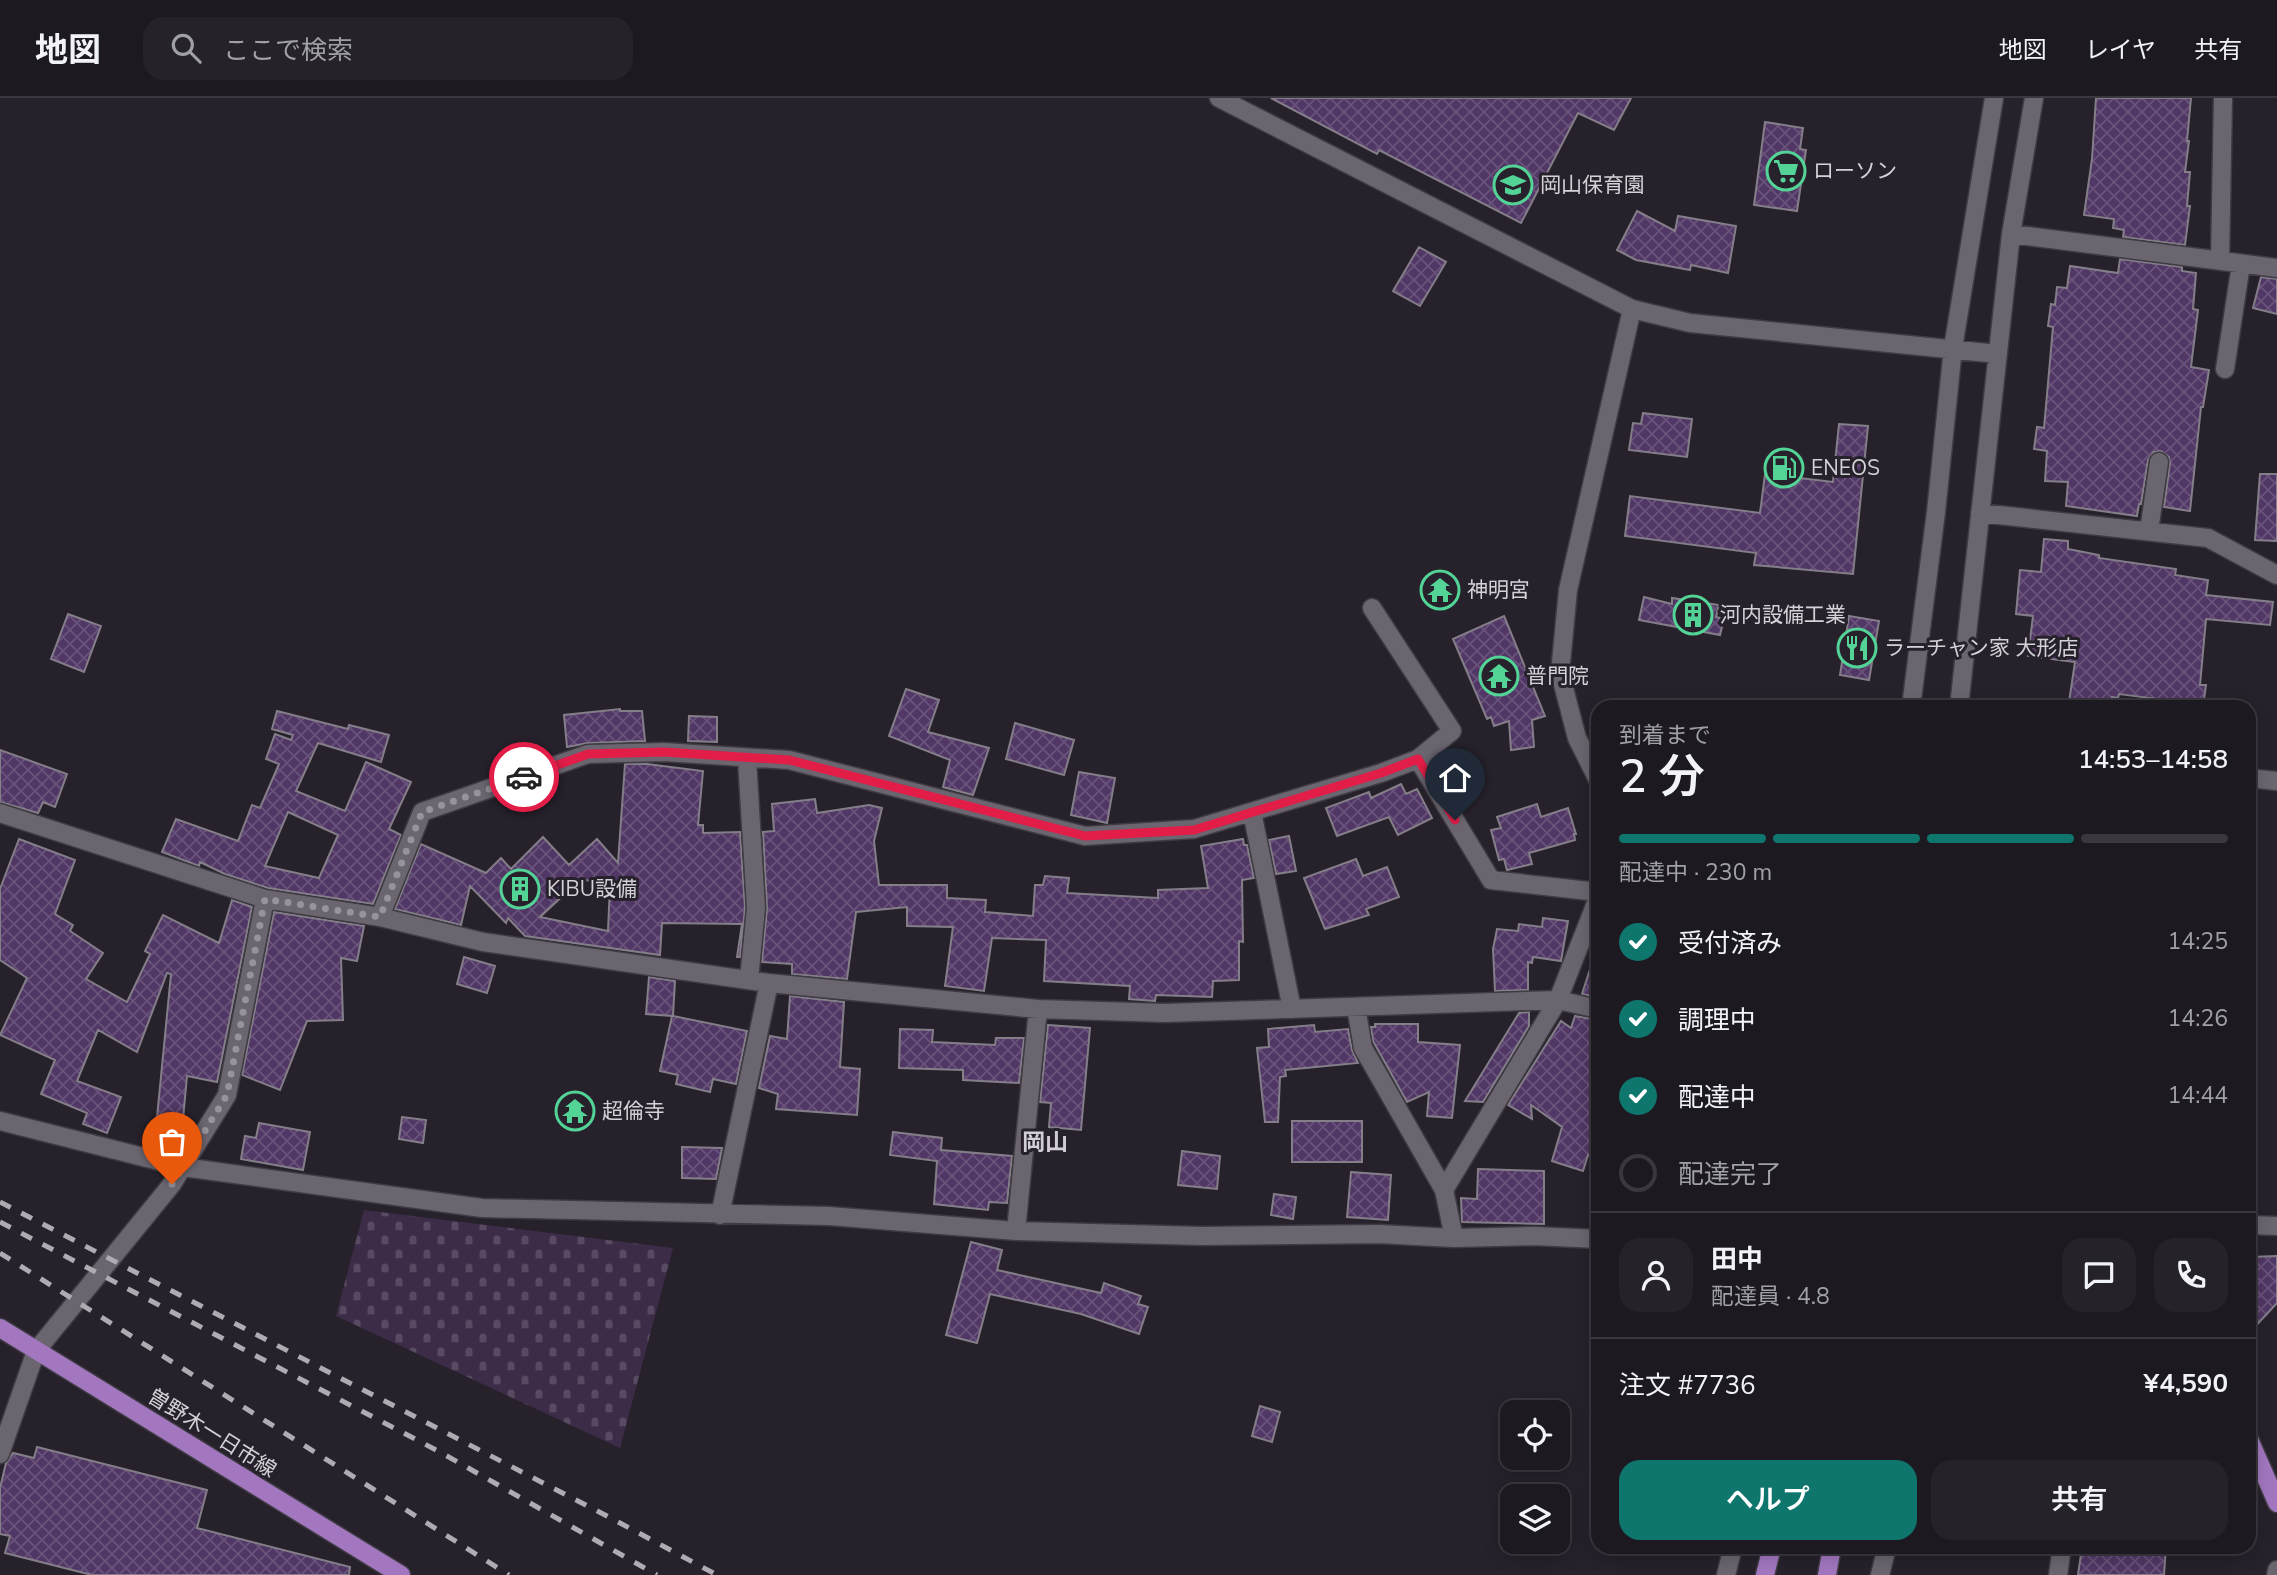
<!DOCTYPE html>
<html lang="ja">
<head>
<meta charset="utf-8">
<style>
	body { margin:0; font-family:"Nunito Sans","Noto Sans JP",sans-serif; background:#252229; color:#f1f3f6; height:100vh; display:flex; flex-direction:column; font-size:26px; white-space:nowrap }
	* { box-sizing:border-box; margin:0 }
	p { font-size:23px; color:#a0a0a5 }
	.icon { flex:none; width:38px; height:38px; fill:none; stroke:currentColor; stroke-width:2; stroke-linecap:round; stroke-linejoin:round }
	.map { position:relative; flex:1; overflow:hidden }
	.drawer { position:absolute; left:1591px; top:602px; width:665px; height:854px; display:flex; flex-direction:column; background:#1c1920; border-radius:21px; box-shadow:0 4px 18px #0003,0 0 0 2px #3a383e }
	.drawer>* { flex:none }
	.fabs { position:absolute; left:1500px; top:1302px; display:grid; gap:14px }
	.fabs a { display:grid; place-items:center; width:70px; height:70px; border-radius:14px; background:#1c1920; box-shadow:0 4px 18px #0003,0 0 0 2px #3a383e; font-size:35px }
	.pin { position:absolute; display:grid; place-items:center; width:60px; height:60px; color:#fff; margin:-72px -30px; border-radius:50% 50% 50% 0; rotate:-45deg; box-shadow:0 0 7px #0007 }
	.pin .icon { rotate:45deg }
	.courier { position:absolute; display:grid; place-items:center; width:70px; height:70px; margin:-35px; border:5px solid #e11d48; border-radius:50%; background:#fff; color:#222; box-shadow:0 2px 9px #0007 }
	.headline em { font-style:normal; font-weight:600 }
	.headline div { display:flex; flex-direction:column-reverse }
	.headline { display:flex; align-items:center; justify-content:space-between; height:119px; padding:0 28px }
	h1 { font-size:46px; font-weight:600; line-height:52px }
	.bar { display:grid; grid-template-columns:repeat(4,1fr); gap:10px 7px; align-content:center; height:84px; padding:0 28px }
	.bar i { height:9px; border-radius:5px; background:#3a383e }
	.bar .active { background:#0f766e }
	.bar p { grid-column:span 4 }
	.line { display:flex; align-items:center; gap:18px; padding:0 28px; border-top:2px solid #3a383e }
	.line div { flex:1 }
	.round { display:grid; place-items:center; flex:none; width:74px; height:74px; border-radius:21px; background:#252229 }
	ol { padding:0 28px; list-style:none }
	li { display:flex; align-items:center; gap:21px; height:77px }
	li p { margin-inline-start:auto }
	li .icon { padding:7px; border-radius:50%; background:#0f766e; color:#fff; stroke-width:4 }
	li:last-child { color:#a0a0a5 }
	li i { width:38px; height:38px; border:4px solid #3a383e; border-radius:50% }
	.action { display:flex; gap:14px; margin-top:auto; padding:14px 28px }
	.action a { flex:1; height:80px; border-radius:21px; background:#0f766e; color:#fff; font-size:28px; font-weight:600; line-height:80px; text-align:center }
	.action a+a { background:#252229; color:#f1f3f6 }
	header { display:flex; align-items:center; gap:42px; box-sizing:border-box; height:98px; padding:0 35px; background:#1c1920; border-bottom:2px solid #3a383e }
	header strong { font-size:33px }
	nav { display:flex; gap:38px; margin-inline-start:auto; font-size:24px }
	.search { width:490px; height:63px; background:#252229; display:flex; align-items:center; gap:18px; box-sizing:border-box; padding:0 24px; border-radius:21px; color:#a0a0a5; font-size:26px }
	.map>svg:first-child { display:block }
	.cemetery { fill:url(#cemetery-stones) }
	.building { fill:url(#building-cross-hatch); stroke:#847e89; stroke-width:2; fill-rule:evenodd }
	.lines { fill:none; stroke-linecap:round; stroke-linejoin:round }
	.minor-casing { stroke:#3e3b42; stroke-width:21 }
	.major-casing { stroke:#3e3b42; stroke-width:21 }
	.minor { stroke:#6b6570; stroke-width:18 }
	.major { stroke:#a277c0; stroke-width:18 }
	.rail { stroke:#afabb2; stroke-width:5; stroke-dasharray:12 12; stroke-linecap:butt }
	.done { stroke:#97939b; stroke-width:7; stroke-dasharray:0 12.6 }
	.route { stroke:#e11d48; stroke-width:9 }
	.labels { text-anchor:middle; stroke-width:6; stroke-linejoin:round; paint-order:stroke }
	.poi-label { font-size:21px; fill:#d4d1d7; stroke:#26212b; text-anchor:start }
	.street-label { font-size:21px; fill:#d4d1d7; stroke:#26212b }
	.neighbourhood-label { font-size:23px; font-weight:bold; fill:#d3cdd9; stroke:#26212b }
</style>
</head>
<body>
<header>
<strong>地図</strong>
<div class="search"><svg class="icon" aria-label="search" viewBox="0 0 24 24"><circle cx="10" cy="10" r="6"/><path d="M15 15l6 6"/></svg>ここで検索</div>
<nav><a>地図</a><a>レイヤ</a><a>共有</a></nav>
</header>
<div class="map">
<svg width="2277" height="1477" viewBox="0 0 2277 1477">
	<defs>
		<pattern id="cemetery-stones" width="16" height="16" patternUnits="userSpaceOnUse" patternTransform="scale(1.75)"><rect width="16" height="16" fill="#3c2c48"/><path d="M2 7V4a2 2 0 0 1 4 0v3zM10 15v-3a2 2 0 0 1 4 0v3z" fill="#574a62"/></pattern>
		<pattern id="building-cross-hatch" width="8" height="8" patternUnits="userSpaceOnUse" patternTransform="scale(1.75)"><rect width="8" height="8" fill="#513765"/><path d="M0 0l8 8M0 8l8-8" fill="none" stroke="#69537a"/></pattern>
	</defs>
	<rect width="100%" height="100%" fill="#26212b"/>
	<path class="cemetery" d="M364,1112L673,1150L620,1350L336,1218Z"/>
	<path class="building" d="M1271,0H1631L1614,32L1578,15L1521,125L1379,52L1377,56Z
		M2096,0H2191L2187,43H2189L2185,74H2190L2187,108H2190L2185,147L2123,139L2124,132L2113,130L2114,121L2084,117L2092,61Z
		M1765,24L1803,30L1800,51L1806,52L1797,113L1754,107Z
		M1637,113L1675,133L1678,118L1736,128L1728,175L1691,167L1690,172L1636,162L1617,152Z
		M1419,149L1446,164L1420,208L1393,193Z
		M2120,161L2182,169V173L2196,175L2193,211L2198,212L2191,269L2209,272L2203,309H2201L2190,413L2164,409L2170,365L2169,359L2161,353L2154,354L2148,362L2141,406H2139L2137,418L2066,408L2068,384L2045,383L2047,353L2034,351L2037,329L2044,330L2053,229L2048,228L2051,206L2055,207L2057,189L2067,190L2070,168L2118,175Z
		M2261,179L2277,181V216L2253,210Z
		M1643,315L1692,321L1687,359L1629,352L1633,325L1641,326Z
		M1839,326L1868,328L1853,476L1754,467L1756,455L1625,438L1630,398L1760,415L1765,376L1833,384Z
		M2260,376H2277V443L2255,442Z
		M2044,441L2068,443V451L2099,457V460L2176,471L2175,477L2208,482L2206,497L2273,504L2270,527L2206,521L2200,587H2206L2203,609H2173L2174,603L2119,596L2118,600L2112,599L2111,609L2069,604L2075,564L2028,558L2033,518L2016,516L2020,472L2041,474Z
		M1644,499L1672,506V500L1719,507L1716,519L1724,521L1720,537L1639,522Z
		M68,516L101,528L84,574L51,561Z
		M1504,518L1545,618L1532,622L1534,649L1511,652L1509,623L1494,628L1491,619L1487,621L1453,541Z
		M1849,518L1879,523L1869,582L1840,577Z
		M906,591L939,602L928,634L989,650L973,697L943,689L950,662L889,638Z
		M620,611V613H642L645,643L588,645L567,649L564,617Z
		M277,613L348,631L349,627L389,637L381,664L318,645L296,693L345,713L366,664L411,684L389,731L401,737L373,806L268,790L225,776L200,764L199,768L162,754L176,721L238,743L252,707L260,710L279,666L266,661L275,636L291,642L293,637L272,631ZM288,714L338,737L319,780L265,768Z
		M689,618L717,619V644L688,643Z
		M1015,625L1074,642L1064,677L1006,661Z
		M0,652L67,676L55,709L43,704L38,715L0,704Z
		M625,666H647L703,673L698,727H703V735L740,734L745,810L740,859H737L742,826L662,825L660,857L525,838L508,820L506,825L470,788L461,827L395,811L421,746L486,775L501,760L511,771L543,739L569,767L597,741L618,765ZM581,781L610,787L608,833L540,819Z
		M1079,674L1115,680L1107,725L1071,717Z
		M1401,686L1406,696L1417,691L1432,720L1398,737L1389,719L1337,738L1326,710L1369,694L1371,700Z
		M815,701L817,715L869,707L882,710L874,743L879,787H947V800L986,802L985,814L1033,818L1035,787H1043L1045,778L1069,780L1067,795L1158,800V792L1208,790L1201,748L1243,741L1244,747H1247L1254,780L1242,782L1243,844L1239,843V882L1213,883L1212,899L1156,897L1155,903L1129,901L1130,888L1044,883L1046,842L992,840L984,893L945,888L953,829L907,828V809L856,814L847,881L792,876V866L762,864L767,810L763,734L774,733L772,706Z
		M1537,706L1541,719L1568,710L1576,736H1574L1575,742L1529,755L1532,766L1507,772L1504,761L1499,762L1491,732L1501,730L1497,719Z
		M1289,738L1296,773L1276,776L1269,742Z
		M19,741L75,762L55,816L73,827L70,833L103,855L86,881L127,904L150,856L145,853L163,817L219,845L232,802L252,809L217,984L187,978L181,1043L155,1040L171,876L167,875L137,954L98,932L77,983L121,999L107,1035L83,1026L87,1015L41,996L55,962L0,937L27,880L0,862V791Z
		M1356,761L1363,778L1387,769L1399,799L1366,811L1369,817L1325,831L1304,780Z
		M274,814L364,828L357,863L341,860L343,922L307,923L280,992L242,977Z
		M1543,820L1568,823L1561,863L1533,859L1532,865L1528,864V892L1495,893L1493,851L1497,831L1518,833L1519,826L1542,829Z
		M464,859L495,868L487,895L457,886Z
		M1593,862L1598,863V899L1582,896Z
		M649,879L675,883L673,918L747,933L736,986L713,981L710,994L676,986L678,977L660,973L672,918L646,916Z
		M790,898L844,904L840,969L860,971L857,1017L776,1011L778,996L759,990L770,938L787,941Z
		M1529,914V928L1483,1004L1465,1003L1519,915Z
		M1575,918L1598,922V1060L1588,1057L1583,1073L1552,1063L1562,1029L1531,1007L1532,1021L1508,1007L1561,923L1571,930Z
		M1375,926H1418V944L1460,947L1452,1020L1427,1018L1429,994L1407,1004L1373,943L1371,929H1375Z
		M1048,927L1090,930L1081,1032L1049,1029L1051,1005L1040,1004Z
		M1314,927L1315,934L1348,931L1352,952L1358,965L1285,972L1286,978L1280,979L1278,1024H1265L1257,950L1269,949L1268,931Z
		M900,931L933,932L932,944L995,947L996,940H1024L1019,985L963,982V972L899,970Z
		M402,1019L426,1022L423,1045L399,1041Z
		M1292,1023H1362V1064H1292Z
		M259,1025L310,1034L303,1072L241,1061L245,1038L256,1040Z
		M893,1034L942,1040L941,1052L1012,1058L1007,1105L989,1104L988,1112L934,1106L937,1063L890,1057Z
		M682,1049L722,1050L716,1081L682,1080Z
		M1182,1053L1220,1058L1217,1091L1178,1087Z
		M1478,1071L1544,1073V1126L1462,1124L1461,1100L1477,1101Z
		M1351,1074L1391,1077L1388,1122L1347,1119Z
		M1274,1096L1296,1099L1293,1121L1271,1117Z
		M971,1144L1002,1152L997,1172L1101,1195L1104,1185L1141,1198L1138,1206L1148,1209L1139,1236L1081,1216L990,1196L977,1245L946,1237Z
		M2277,1158V1205L2251,1233L2249,1159Z
		M1260,1308L1280,1314L1272,1344L1252,1338Z
		M37,1349L207,1392L197,1430L350,1469L349,1477H92L5,1455L10,1438L0,1436V1390L6,1365L13,1355L34,1360Z
		M2082,1449H2166L2164,1477H2078Z"/>
	<g class="lines">
		<defs>
			<path id="minor" d="M1219,0L1632,211L1690,225L1998,256
				M2011,136L2277,170
				M2220,163L2223,0
				M2225,271L2241,166
				M1980,415L2208,440L2277,477
				M2149,433L2159,364
				M1911,609L1936,414L1953,250L1994,0
				M1959,609L2011,136L2034,0
				M747,661L756,810L749,882
				M1418,661L1491,782L1598,794
				M2249,680L2277,683
				M1598,682L1577,640L1560,575L1568,492L1632,211
				M1252,714L1292,911
				M0,715L265,801L380,819L483,844L769,885L1038,911L1165,915L1558,902L1598,911
				M380,819L422,714L588,656L664,654L789,662L1085,738L1194,731L1381,675L1418,661L1452,633L1372,510
				M1356,909L1363,950L1444,1092
				M0,1023L183,1069L482,1110L829,1118L1016,1133L1202,1138L1379,1136L1454,1140L1534,1138L1598,1141
				M720,1117L769,885
				M2249,1127L2277,1128
				M1016,1133L1038,911
				M1454,1140L1444,1092L1558,902L1598,800
				M0,1356L36,1253L172,1086L227,997L265,801
				M1726,1477L1733,1449
				M1880,1477L1887,1449
				M2058,1477L2062,1449
				M2276,1477L2277,1472"/>
			<path id="major" d="M0,1230L401,1477
				M2249,1341L2277,1405
				M1765,1477L1772,1449
				M1827,1477L1832,1449"/>
		</defs>
		<use href="#minor" class="minor-casing"/>
		<use href="#major" class="major-casing"/>
		<use href="#minor" class="minor"/>
		<use href="#major" class="major"/>
		<path class="rail" d="M0,1104L607,1418L717,1477
			M0,1124L440,1354L657,1477
			M0,1155L509,1477"/>
	</g>
	<g class="lines">
		<path class="done" d="M172,1086L227,997L265,801L380,819L422,714L524,679"/>
		<path class="route" d="M524,679L588,656L664,654L789,662L1085,738L1194,732L1381,675L1418,661L1455,722"/>
	</g>
	<defs>
		<symbol id="supermarket-ring" viewBox="-11 -11 22 22"><circle r="9.5" fill="#26212b" stroke="#53d396" stroke-width="1.5"/><path d="M-6-5.5h2.5l.6 2H6L4.5 2H-2.5L-4.4-4H-6ZM-1.5 3.2a1.3 1.3 0 1 0 .1 0ZM3 3.2a1.3 1.3 0 1 0 .1 0Z" fill="#53d396"/></symbol>
		<symbol id="school-ring" viewBox="-11 -11 22 22"><circle r="9.5" fill="#26212b" stroke="#53d396" stroke-width="1.5"/><path d="M0-5L7-2L0 1L-7-2ZM-4 1L0 2.5L4 1V4Q0 6-4 4Z" fill="#53d396"/></symbol>
		<symbol id="fuel-ring" viewBox="-11 -11 22 22"><circle r="9.5" fill="#26212b" stroke="#53d396" stroke-width="1.5"/><path d="M-5.5-6h7V0h2V4h1.3V-2.5L3-4.5l.8-.8L6-3V5H2.5V1h-1V6h-7ZM-4.2-4.7v3.2H.2V-4.7Z" fill="#53d396"/></symbol>
		<symbol id="temple-ring" viewBox="-11 -11 22 22"><circle r="9.5" fill="#26212b" stroke="#53d396" stroke-width="1.5"/><path d="M0-6L5-2H3V0L6.5 2.5H4V6H1.5V3h-3V6H-4V2.5H-6.5L-3 0V-2H-5Z" fill="#53d396"/></symbol>
		<symbol id="building-ring" viewBox="-11 -11 22 22"><circle r="9.5" fill="#26212b" stroke="#53d396" stroke-width="1.5"/><path d="M-4-6H4V6H1V3H-1V6H-4ZM-2.5-4.3h1.7v1.8h-1.7ZM.8-4.3h1.7v1.8H.8ZM-2.5-1h1.7V.8h-1.7ZM.8-1h1.7V.8H.8Z" fill="#53d396"/></symbol>
		<symbol id="restaurant-ring" viewBox="-11 -11 22 22"><circle r="9.5" fill="#26212b" stroke="#53d396" stroke-width="1.5"/><path d="M-5-6h1v4h1v-4h1v4h1v-4h1v5L-1.5 .5V6h-2V.5L-5-1ZM5-6V6H3V1.5H1.5Q1.5-4 5-6Z" fill="#53d396"/></symbol>
	</defs>
	<g fill-rule="evenodd">
		<use href="#supermarket-ring" x="1764" y="51" width="44" height="44"/>
		<use href="#school-ring" x="1491" y="65" width="44" height="44"/>
		<use href="#fuel-ring" x="1762" y="348" width="44" height="44"/>
		<use href="#temple-ring" x="1418" y="470" width="44" height="44"/>
		<use href="#building-ring" x="1671" y="495" width="44" height="44"/>
		<use href="#restaurant-ring" x="1835" y="528" width="44" height="44"/>
		<use href="#temple-ring" x="1477" y="556" width="44" height="44"/>
		<use href="#building-ring" x="498" y="769" width="44" height="44"/>
		<use href="#temple-ring" x="553" y="991" width="44" height="44"/>
	</g>
	<g class="labels">
		<g class="poi-label">
			<text x="1813" y="80">ローソン</text>
			<text x="1540" y="94">岡山保育園</text>
			<text x="1811" y="377">ENEOS</text>
			<text x="1467" y="499">神明宮</text>
			<text x="1720" y="524">河内設備工業</text>
			<text x="1884" y="557">ラーチャン家 大形店</text>
			<text x="1526" y="585">普門院</text>
			<text x="547" y="798">KIBU設備</text>
			<text x="602" y="1020">超倫寺</text>
		</g>
		<g class="street-label">
			<text transform="translate(212 1335) rotate(32)" y="7">曽野木一日市線</text>
		</g>
		<g class="neighbourhood-label">
			<text x="1045" y="1052">岡山</text>
		</g>
	</g>
</svg>
<div class="fabs">
<a><svg class="icon" aria-label="locate" viewBox="0 0 24 24"><circle cx="12" cy="12" r="6"/><path d="M12 2v4M12 18v4M2 12h4M18 12h4"/></svg></a>
<a><svg class="icon" aria-label="layers" viewBox="0 0 24 24"><path d="M12 4l9 5-9 5-9-5zM3 14l9 5 9-5"/></svg></a>
</div>
<div class="pin" style="left:172px;top:1086px;background:#ea580c"><svg class="icon" aria-label="bag" viewBox="0 0 24 24"><path d="M5 8h14l-1 12H6zM9 8a3 3 0 0 1 6 0"/></svg></div>
<div class="pin" style="left:1455px;top:722px;background:#1f2937"><svg class="icon" aria-label="home" viewBox="0 0 24 24"><path d="M3 11l9-7 9 7M6 9v11h12V9"/></svg></div>
<div class="courier" style="left:524px;top:679px"><svg class="icon" aria-label="car" viewBox="0 0 24 24"><path d="M5 17H2v-5l4-1 3-4h7l3 4 3 1v5h-3M9 17h6M6 11h13"/><circle cx="7" cy="17" r="2"/><circle cx="17" cy="17" r="2"/></svg></div>
<section class="drawer">
<div class="headline"><div><h1>2 分</h1><p>到着まで</p></div><em>14:53–14:58</em></div>
<div class="bar"><i class="active"></i><i class="active"></i><i class="active"></i><i></i><p>配達中 · 230 m</p></div>
<ol>
<li><svg class="icon" aria-label="check" viewBox="0 0 24 24"><path d="M5 12l5 5 9-10"/></svg>受付済み<p>14:25</p></li>
<li><svg class="icon" aria-label="check" viewBox="0 0 24 24"><path d="M5 12l5 5 9-10"/></svg>調理中<p>14:26</p></li>
<li><svg class="icon" aria-label="check" viewBox="0 0 24 24"><path d="M5 12l5 5 9-10"/></svg>配達中<p>14:44</p></li>
<li><i></i>配達完了</li>
</ol>
<div class="line" style="height:126px"><a class="round"><svg class="icon" aria-label="person" viewBox="0 0 24 24"><circle cx="12" cy="8" r="4"/><path d="M4 21q1-7 8-7t8 7"/></svg></a><div><b>田中</b><p>配達員 · 4.8</p></div><a class="round"><svg class="icon" aria-label="chat" viewBox="0 0 24 24"><path d="M4 5h16v11H9l-5 4z"/></svg></a><a class="round"><svg class="icon" aria-label="phone" viewBox="0 0 24 24"><path d="M5 4h4l2 5-3 2q2 4 5 5l2-3 5 2v4C11 20 4 13 5 4z"/></svg></a></div>
<div class="line" style="height:91px"><div>注文 #7736</div><b>¥4,590</b></div>
<div class="action"><a>ヘルプ</a><a>共有</a></div>
</section>
</div>
</body>
</html>
